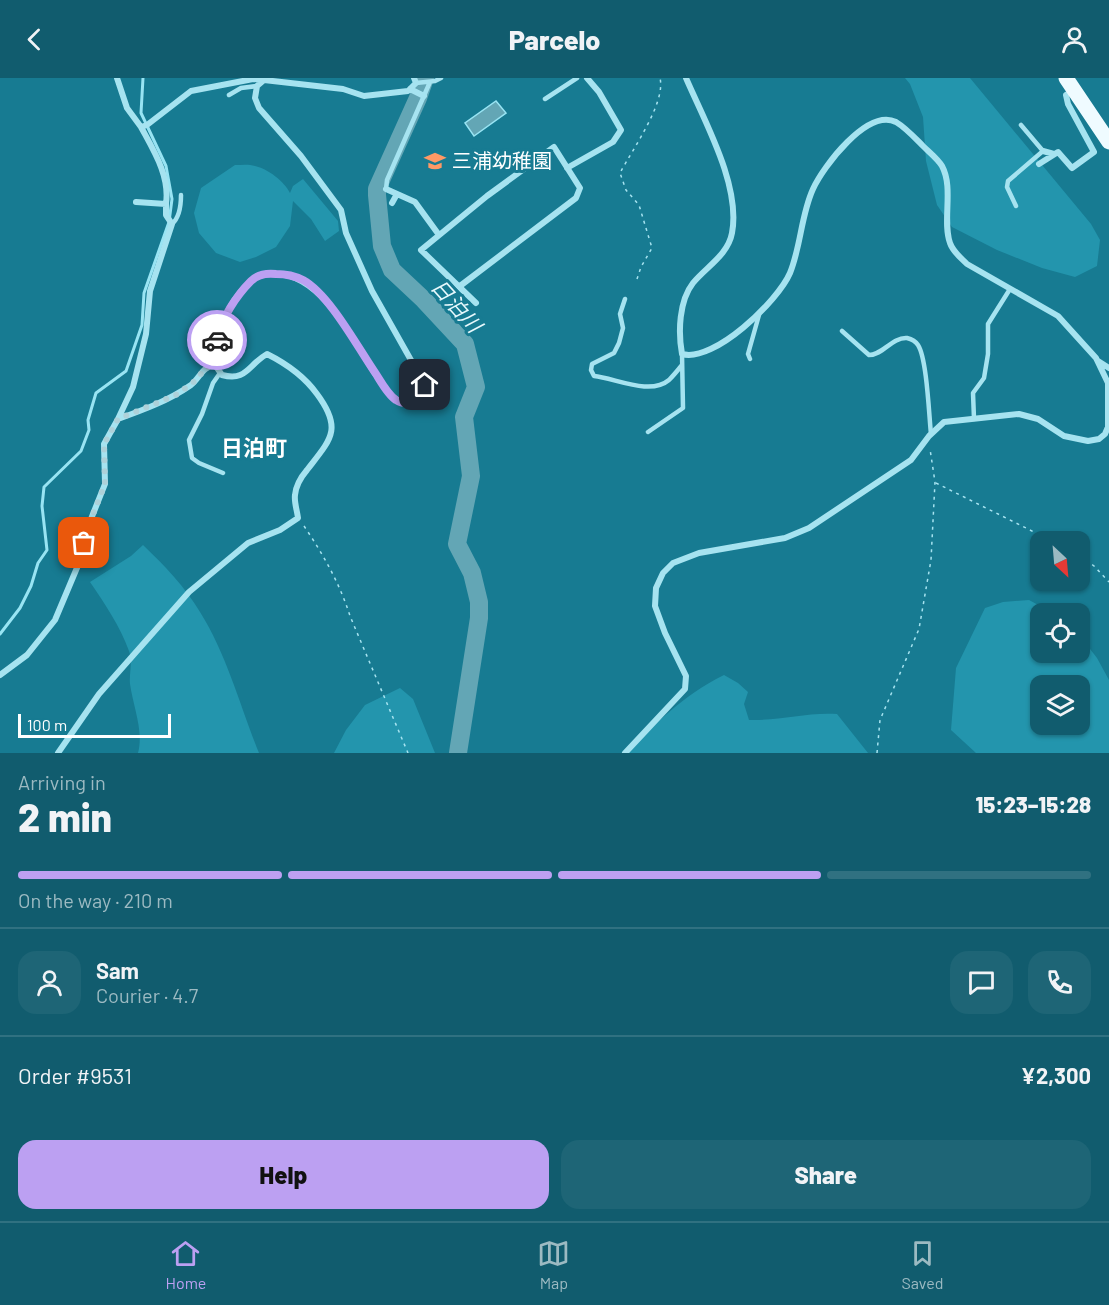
<!DOCTYPE html>
<html lang="en">
<head>
<meta charset="utf-8">
<style>
	body { margin:0; font-family:Barlow,"Noto Sans JP",sans-serif; background:#1e6576; color:#f1f3f6; height:100vh; display:flex; flex-direction:column; font-size:22px; white-space:nowrap }
	* { box-sizing:border-box; margin:0 }
	p { font-size:20px; color:#9cbac2 }
	.icon { flex:none; width:33px; height:33px; fill:none; stroke:currentColor; stroke-width:2; stroke-linecap:round; stroke-linejoin:round }
	.map { position:relative; height:675px; overflow:hidden }
	.details { display:flex; flex-direction:column; background:#115c6e; flex:1 }
	.details>* { flex:none }
	.needle { width:39px; rotate:154deg }
	.buttons { position:absolute; left:1030px; top:453px; display:grid; gap:12px }
	.buttons a { display:grid; place-items:center; width:60px; height:60px; border-radius:12px; background:#115c6e; box-shadow:0 2px 4px #0004; font-size:30px }
	.scale { position:absolute; left:18px; bottom:15px; width:153px; box-sizing:border-box; padding-left:6px; border:3px solid #fff; border-top:0; font-size:16px; line-height:21px; white-space:nowrap; color:#fff; -webkit-text-stroke:4px #177b92; paint-order:stroke }
	.pin { position:absolute; display:grid; place-items:center; width:51px; height:51px; color:#fff; margin:-26px; border-radius:12px; box-shadow:0 3px 9px #0006 }
	.courier { position:absolute; display:grid; place-items:center; width:60px; height:60px; margin:-30px; border:4px solid #bca0f2; border-radius:50%; background:#fff; color:#222; box-shadow:0 2px 8px #0007 }
	.overview em { font-style:normal; font-weight:800 }
	.overview div { display:flex; flex-direction:column-reverse }
	.overview { display:flex; align-items:center; justify-content:space-between; height:102px; padding:0 18px }
	h1 { font-size:39px; font-weight:800; line-height:45px }
	.bar { display:grid; grid-template-columns:repeat(4,1fr); gap:9px 6px; align-content:center; height:72px; padding:0 18px }
	.bar i { height:8px; border-radius:4px; background:#307181 }
	.bar .active { background:#bca0f2 }
	.bar p { grid-column:span 4 }
	.line { display:flex; align-items:center; gap:15px; padding:0 18px; border-top:2px solid #307181 }
	.line div { flex:1 }
	.round { display:grid; place-items:center; flex:none; width:63px; height:63px; border-radius:18px; background:#1e6576 }
	.action { display:flex; gap:12px; margin-top:auto; padding:12px 18px }
	.action a { flex:1; height:69px; border-radius:18px; background:#bca0f2; color:#111; font-size:24px; font-weight:800; line-height:69px; text-align:center }
	.action a+a { background:#1e6576; color:#f1f3f6 }
	header { display:flex; justify-content:space-between; align-items:center; height:78px; padding:0 18px; background:#115c6e; font-size:27px; font-weight:800 }
	.tabs { display:flex; justify-content:space-around; align-items:center; height:84px; border-top:2px solid #307181; background:#115c6e; font-size:16px; color:#9cbac2 }
	.tabs a { display:grid; justify-items:center; gap:3px }
	.tabs .active { color:#bca0f2 }
	.map>svg:first-child { display:block }
	.green { fill:#2395ad; fill-rule:evenodd }
	.water { fill:#63a6b5; stroke:#98e4f3; stroke-width:1.5 }
	.lines { fill:none; stroke-linecap:round; stroke-linejoin:round }
	.stream { stroke:#98e4f3; stroke-width:3 }
	.river { stroke:#63a6b5; stroke-width:18 }
	.path { stroke:#a6e3f0; stroke-width:1.5; stroke-dasharray:3 4.5; stroke-linecap:butt }
	.service { stroke:#a6e3f0; stroke-width:4.5 }
	.minor { stroke:#a6e3f0; stroke-width:6 }
	.primary { stroke:#effbff; stroke-width:15 }
	.done { stroke:#aed1d9; stroke-width:6; stroke-dasharray:0 10.8 }
	.route { stroke:#bca0f2; stroke-width:8 }
	.labels { text-anchor:middle; stroke-width:6; stroke-linejoin:round; paint-order:stroke }
	.poi-label { font-size:20px; fill:#fff; stroke:#177b92; text-anchor:start }
	.water-label { font-size:21px; font-style:italic; fill:#e8f9fd; stroke:#177b92 }
	.quarter-label { font-size:22px; font-weight:bold; fill:#fff; stroke:#177b92 }
</style>
</head>
<body>
<header><svg class="icon" aria-label="back" viewBox="0 0 24 24"><path d="M15 5l-7 7 7 7"/></svg>Parcelo<svg class="icon" aria-label="person" viewBox="0 0 24 24"><circle cx="12" cy="8" r="4"/><path d="M4 21q1-7 8-7t8 7"/></svg></header>
<div class="map">
<svg width="1109" height="675" viewBox="0 0 1109 675">
	<rect width="100%" height="100%" fill="#177b92"/>
	<path class="green" d="M905,0H970L1091,146L1100,162L1097,188L1075,199L1042,190L997,172L952,149L937,127L926,83L923,39L910,6Z
		M235,87C241,87 249,86 255,88C268,91 284,103 290,115L293,108L303,101L338,143L339,153L325,163L311,141L293,123L290,148L276,169L256,179L240,184L216,175L199,155L194,135L201,110Z
		M143,467C165,488 185,509 200,534C227,577 240,628 259,675H138C144,653 133,628 130,606C129,595 133,583 129,573C120,548 105,526 90,504L131,478Z
		M1029,522L1053,535L1041,536V574H1080V558L1097,580L1109,602V675H976L951,652L956,590L985,530L1003,524ZM1041,608H1080V646H1041Z
		M724,597L738,605L748,614L744,626L749,642C778,643 807,634 837,636L868,675H622C658,646 681,618 724,597Z
		M400,610L413,621L435,675H334L346,652L365,627Z"/>
	<path class="water" d="M496,23L506,35L474,58L465,45Z"/>
	<g class="lines">
		<path class="stream" d="M0,556L20,530L31,508L38,485L47,472L42,428L44,409L81,373L89,352L88,342L96,315L126,293L142,247L144,215L169,144L172,121L166,88L141,35L143,0"/>
		<path class="river" d="M425,0L418,20L377,111V117L382,168L392,192L424,222L465,266L476,309L464,339L471,398L457,466L472,495L479,524V540L458,675"/>
		<path class="path" d="M637,201L641,189L652,170L639,127L626,112L620,95C632,72 666,25 660,0
			M936,405L1054,464
			M304,448C323,476 340,506 350,538L408,675
			M1080,478L1094,488L1109,504
			M877,675L880,642L919,551L931,482L935,404L930,371"/>
		<path class="service" d="M416,5L435,3L441,0
			M229,17L241,10L257,8
			M545,21L577,0
			M386,111L387,102L430,4
			M1016,128L1007,109L1008,103L1043,73L1021,47
			M172,146C180,139 181,127 181,117
			M625,221L620,236L623,250L619,265L614,275L592,286L591,292L594,298C615,300 650,318 669,302C674,297 678,292 682,287
			M842,253L869,277C883,277 892,259 907,260C911,261 916,264 918,267C927,281 929,338 931,356
			M750,281L748,276L759,237
			M220,295L213,305L202,336L189,362L192,380L199,385L223,395
			M974,341L973,315L984,300L988,276V246L1010,211
			M648,354L683,330L682,276"/>
		<path class="minor" d="M117,0L127,30L141,49L147,47L191,13L253,1L264,2
			M410,11L424,18
			M1043,73L1054,76
			M1039,86L1058,74L1072,90L1094,74L1068,26L1066,17L1074,13
			M567,90L613,64L621,52L599,14L587,0
			M386,111L415,124L439,157
			M136,124L166,126C170,98 154,73 141,49
			M392,125L397,116
			M166,126V137L172,146L150,213L146,256L133,309L118,341C143,332 168,323 191,307C200,300 203,287 215,288
			M460,208L576,120L580,110L554,69L487,118L421,172L476,225
			M1098,283L1109,290
			M0,597L27,577L55,542L79,485L89,446L105,406L104,366L118,341
			M58,675L99,616L189,514L248,465L280,452L298,440C297,432 294,424 295,417C296,407 301,399 307,392C331,361 343,351 317,316C304,298 287,286 267,276C248,287 246,304 222,297L215,287C216,255 226,227 249,205C257,196 267,195 278,196C323,198 354,264 376,297C382,304 388,317 396,322C405,328 413,325 422,321L425,307L372,213L346,155L341,132L301,78L259,30L255,20L257,8L264,2L343,11L364,18L408,13L416,5L414,0
			M625,675L685,611L686,598L665,555L655,528L656,510L663,495L673,485L699,475L785,460L809,450L911,382L929,358L944,344L1019,336L1038,341L1064,358L1088,363L1099,361L1105,356L1108,349V305L1096,280L1058,238L967,186C960,179 953,174 950,165C942,143 954,110 942,88C938,81 929,74 923,68C915,60 906,50 896,44C867,30 823,89 813,111C801,137 801,168 790,195C778,223 714,285 682,276C678,254 679,223 693,205C706,189 728,177 732,155C741,108 705,44 686,0"/>
		<path class="primary" d="M1066,0L1109,64"/>
	</g>
	<g class="lines">
		<path class="done" d="M84,465L89,446L105,406L104,366L118,341L176,317L195,303L206,290L209,288H215L217,262"/>
		<path class="route" d="M217,262C221,241 236,218 251,203C258,196 267,195 276,196C285,196 295,198 303,202C330,217 358,270 376,296C381,304 388,317 396,322C405,328 413,325 422,321L425,307"/>
	</g>
	<defs>
		<symbol id="school-bare" viewBox="-9 -9 18 18"><path d="M0-5L7-2L0 1L-7-2ZM-4 1L0 2.5L4 1V4Q0 6-4 4Z" fill="#ff9965" stroke="#177b92" stroke-width="2.5" paint-order="stroke"/></symbol>
	</defs>
	<g fill-rule="evenodd">
		<use href="#school-bare" x="420" y="68" width="30" height="30"/>
	</g>
	<g class="labels">
		<g class="poi-label">
			<text x="452" y="90">三浦幼稚園</text>
		</g>
		<g class="water-label">
			<text transform="translate(456 228) rotate(48)" y="7">日泊川</text>
		</g>
		<g class="quarter-label">
			<text x="254" y="378">日泊町</text>
		</g>
	</g>
</svg>
<div class="buttons">
<a><svg class="needle" viewBox="-14 -14 28 28"><path d="M0-13l5 13h-10z" fill="#e53935"/><path d="M0 13l5-13h-10z" fill="#9cbac2"/></svg></a>
<a><svg class="icon" aria-label="locate" viewBox="0 0 24 24"><circle cx="12" cy="12" r="6"/><path d="M12 2v4M12 18v4M2 12h4M18 12h4"/></svg></a>
<a><svg class="icon" aria-label="layers" viewBox="0 0 24 24"><path d="M12 4l9 5-9 5-9-5zM3 14l9 5 9-5"/></svg></a>
</div>
<div class="scale">100 m</div>
<div class="pin" style="left:84px;top:465px;background:#ea580c"><svg class="icon" aria-label="bag" viewBox="0 0 24 24"><path d="M5 8h14l-1 12H6zM9 8a3 3 0 0 1 6 0"/></svg></div>
<div class="pin" style="left:425px;top:307px;background:#1f2937"><svg class="icon" aria-label="home" viewBox="0 0 24 24"><path d="M3 11l9-7 9 7M6 9v11h12V9"/></svg></div>
<div class="courier" style="left:217px;top:262px"><svg class="icon" aria-label="car" viewBox="0 0 24 24"><path d="M5 17H2v-5l4-1 3-4h7l3 4 3 1v5h-3M9 17h6M6 11h13"/><circle cx="7" cy="17" r="2"/><circle cx="17" cy="17" r="2"/></svg></div>
</div>
<section class="details">
<div class="overview"><div><h1>2 min</h1><p>Arriving in</p></div><em>15:23–15:28</em></div>
<div class="bar"><i class="active"></i><i class="active"></i><i class="active"></i><i></i><p>On the way · 210 m</p></div>
<div class="line" style="height:108px"><a class="round"><svg class="icon" aria-label="person" viewBox="0 0 24 24"><circle cx="12" cy="8" r="4"/><path d="M4 21q1-7 8-7t8 7"/></svg></a><div><b>Sam</b><p>Courier · 4.7</p></div><a class="round"><svg class="icon" aria-label="chat" viewBox="0 0 24 24"><path d="M4 5h16v11H9l-5 4z"/></svg></a><a class="round"><svg class="icon" aria-label="phone" viewBox="0 0 24 24"><path d="M5 4h4l2 5-3 2q2 4 5 5l2-3 5 2v4C11 20 4 13 5 4z"/></svg></a></div>
<div class="line" style="height:78px"><div>Order #9531</div><b>¥2,300</b></div>
<div class="action"><a>Help</a><a>Share</a></div>
</section>
<nav class="tabs">
<a class="active"><svg class="icon" aria-label="home" viewBox="0 0 24 24"><path d="M3 11l9-7 9 7M6 9v11h12V9"/></svg>Home</a>
<a><svg class="icon" aria-label="map" viewBox="0 0 24 24"><path d="M3 6l6-2 6 2 6-2v14l-6 2-6-2-6 2zM9 4v14M15 6v14"/></svg>Map</a>
<a><svg class="icon" aria-label="saved" viewBox="0 0 24 24"><path d="M7 4h10v16l-5-4-5 4z"/></svg>Saved</a>
</nav>
</body>
</html>
